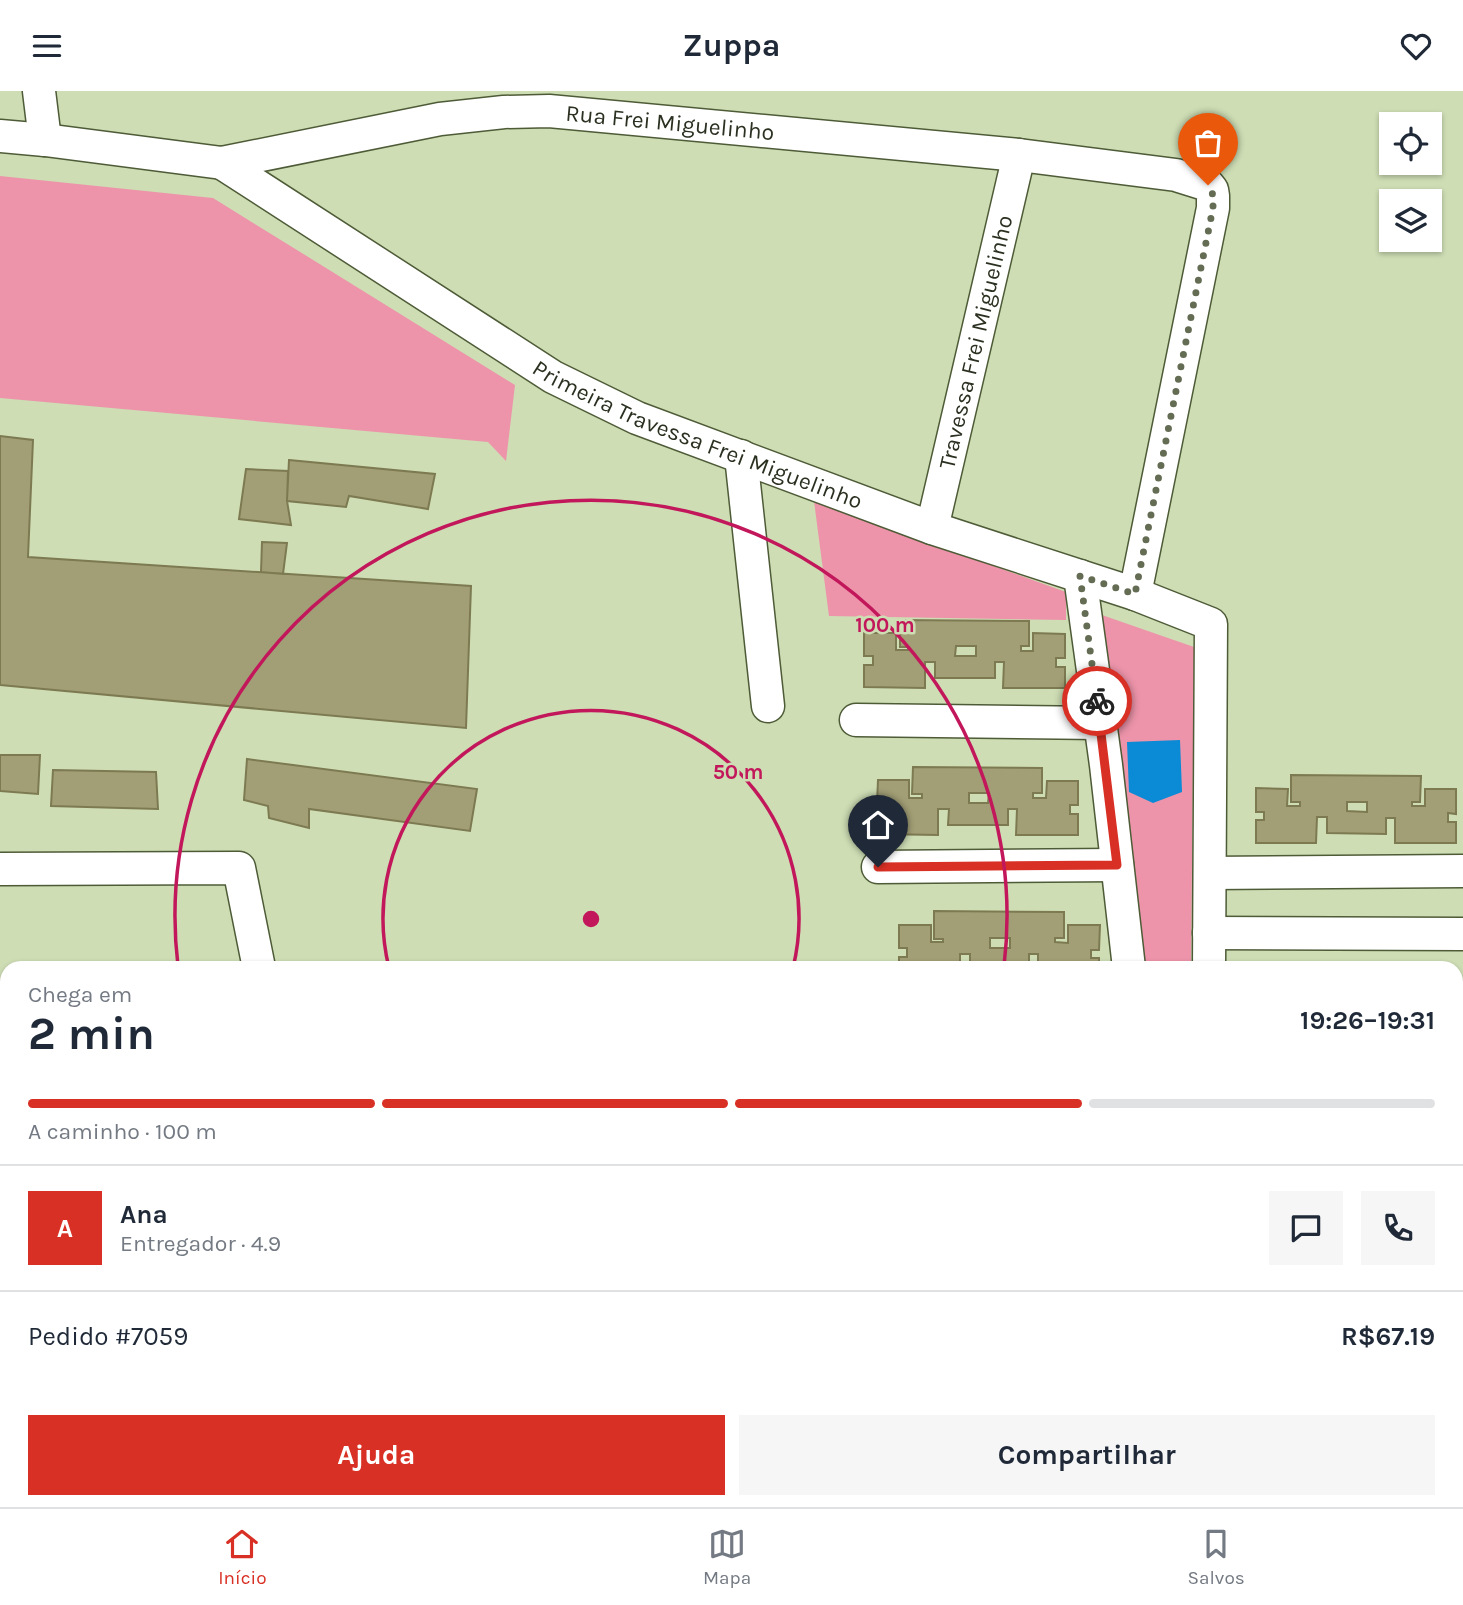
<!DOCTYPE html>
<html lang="pt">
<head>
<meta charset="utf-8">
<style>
	body { margin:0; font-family:Karla,sans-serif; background:#f6f6f7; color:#1f2937; height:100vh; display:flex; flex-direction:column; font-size:26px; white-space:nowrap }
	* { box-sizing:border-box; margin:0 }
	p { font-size:23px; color:#747a83 }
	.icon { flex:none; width:38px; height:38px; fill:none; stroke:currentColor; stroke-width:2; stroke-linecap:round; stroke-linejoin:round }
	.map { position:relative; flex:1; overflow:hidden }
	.sheet { position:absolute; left:0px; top:870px; width:1463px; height:548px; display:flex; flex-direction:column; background:#fff; border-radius:21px 21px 0 0; box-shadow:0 2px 5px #0004 }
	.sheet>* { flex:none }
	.controls { position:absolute; left:1379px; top:21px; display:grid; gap:14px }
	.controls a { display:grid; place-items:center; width:63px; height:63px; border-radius:0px; background:#fff; box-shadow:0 2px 5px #0004; font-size:35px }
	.pin { position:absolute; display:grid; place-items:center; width:60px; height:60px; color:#fff; margin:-72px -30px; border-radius:50% 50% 50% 0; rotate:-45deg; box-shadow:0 0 7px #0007 }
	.pin .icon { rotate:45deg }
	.courier { position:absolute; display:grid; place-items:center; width:70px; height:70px; margin:-35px; border:5px solid #d93025; border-radius:50%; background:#fff; color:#222; box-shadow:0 2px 9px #0007 }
	.summary em { font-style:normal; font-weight:700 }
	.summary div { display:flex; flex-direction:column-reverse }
	.summary { display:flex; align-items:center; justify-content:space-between; height:119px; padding:0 28px }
	h1 { font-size:46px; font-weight:700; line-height:52px }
	.bar { display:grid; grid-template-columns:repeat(4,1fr); gap:10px 7px; align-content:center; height:84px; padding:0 28px }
	.bar i { height:9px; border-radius:5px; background:#e0e1e3 }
	.bar .active { background:#d93025 }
	.bar p { grid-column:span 4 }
	.line { display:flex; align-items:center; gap:18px; padding:0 28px; border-top:2px solid #e0e1e3 }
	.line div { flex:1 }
	.round { display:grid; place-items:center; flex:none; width:74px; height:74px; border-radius:0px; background:#f6f6f7 }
	.button { display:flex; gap:14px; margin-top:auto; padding:14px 28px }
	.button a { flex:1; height:80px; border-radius:0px; background:#d93025; color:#fff; font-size:28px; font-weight:700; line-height:80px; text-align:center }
	.button a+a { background:#f6f6f7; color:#1f2937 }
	header { display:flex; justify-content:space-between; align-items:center; height:91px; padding:0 28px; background:#fff; font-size:32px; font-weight:700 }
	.dock { display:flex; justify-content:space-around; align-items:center; height:98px; border-top:2px solid #e0e1e3; background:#fff; font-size:19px; color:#747a83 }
	.dock a { display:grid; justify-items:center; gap:4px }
	.dock .active { color:#d93025 }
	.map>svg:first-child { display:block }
	.green { fill:#ed94aa }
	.water { fill:#0b8ad5 }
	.building { fill:#a29f76; stroke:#7d7a52; stroke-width:2; fill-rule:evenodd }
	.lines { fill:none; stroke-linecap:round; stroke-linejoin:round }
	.minor-casing { stroke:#4e5b37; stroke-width:35 }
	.minor { stroke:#fff; stroke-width:32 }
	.done { stroke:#646d54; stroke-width:7; stroke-dasharray:0 12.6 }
	.route { stroke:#d93025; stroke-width:9 }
	.ring { fill:none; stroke:#c2185b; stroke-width:3.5 }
	.labels { text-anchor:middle; stroke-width:5; stroke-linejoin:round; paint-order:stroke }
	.street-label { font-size:23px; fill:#2b3121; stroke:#ceddb4 }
	.centre { fill:#c2185b; stroke:#ceddb4; stroke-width:3.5 }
	.ring-label { font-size:21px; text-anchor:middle; font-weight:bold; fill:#c2185b; stroke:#ceddb4; stroke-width:5; stroke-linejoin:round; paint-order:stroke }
</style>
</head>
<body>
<header><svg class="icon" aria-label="menu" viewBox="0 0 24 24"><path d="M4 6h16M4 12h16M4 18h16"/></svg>Zuppa<svg class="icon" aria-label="heart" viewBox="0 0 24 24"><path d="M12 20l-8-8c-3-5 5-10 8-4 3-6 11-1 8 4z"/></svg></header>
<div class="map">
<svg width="1463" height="1416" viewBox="0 0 1463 1416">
	<rect width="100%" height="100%" fill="#ceddb4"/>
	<path class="green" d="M0,85L213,107L515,294L506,370L488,351L0,307Z
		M814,410L1066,501V529L829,525Z
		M1099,523L1194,556L1191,877H1136Z"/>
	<path class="water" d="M1180,649L1182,701L1153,712L1129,701L1127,651Z"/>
	<path class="building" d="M0,345L33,349L28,466L471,495L466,637L0,594Z
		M289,369L435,383L428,418L349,405L346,416L287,410Z
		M246,378L288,380L287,410L291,434L239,428Z
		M262,451L287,452L283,483L261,481Z
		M900,529L1029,530V555H1021V560H1033V542L1065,543V567H1056V576H1065V597H1003L1004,571H995V587H935V571H925V597L864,596V574H873V565H864V542H896V559H908V556H900ZM956,555H976V565H955Z
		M0,664H40L38,703L0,700Z
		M247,668L477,698L470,740L309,718V737L269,727L268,715L244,709Z
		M913,676L1042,677V702H1033V707H1046L1047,690H1078V714H1070V723H1078V744H1016L1017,718H1008V734H948L949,718H938V744L877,743L878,721H886V712H877L878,689H909V707H922V703H912ZM969,702H989L988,712H969Z
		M53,679L156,681L158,718L51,715Z
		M1291,684L1421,685L1420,711H1412V715H1425V698H1456V723L1448,722V731H1456V752H1395V727H1386V743L1327,742V726H1317L1316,752H1256V729H1264V721H1256V697L1288,698L1287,715H1300V711H1291ZM1347,711H1367V721L1347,720Z
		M934,820L1064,821V847H1055V851L1068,852V834H1100L1099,859H1091V867H1099V877H1038V863H1029V877H970V863H960V877H899V866H907V857H899V834H931V851H943V848H934ZM990,847H1010V857H990Z
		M1029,1410H1159L1158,1413L1029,1412Z"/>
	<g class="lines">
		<defs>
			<g id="minor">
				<path d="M39,0L45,49"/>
				<path id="s1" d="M0,45L45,49L222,72L440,28L504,21L549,20L1019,64L1176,84L1208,94L1212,99L1213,105V117L1135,503"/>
				<path id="s2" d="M222,72L553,286L637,327L932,437L1135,503L1211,533L1209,877"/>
				<path d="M741,365L768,615"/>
				<path id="s3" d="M932,437L1019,64"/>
				<path d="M1080,485L1106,674L1129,877"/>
				<path d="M856,629L1100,632"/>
				<path d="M878,776L1117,774"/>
				<path d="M0,778L239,777L259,877"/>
				<path d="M1210,782L1463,780"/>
				<path d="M1209,842L1463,843"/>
				<path d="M1456,992H1463"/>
				<path d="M1456,1138H1463"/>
				<path d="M367,1410L368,1416"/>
				<path d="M1288,1410L1289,1416"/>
				<path d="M1413,1416L1449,1410"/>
			</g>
		</defs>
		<use href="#minor" class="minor-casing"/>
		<use href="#minor" class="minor"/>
	</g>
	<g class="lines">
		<path class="done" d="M1097,610L1080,485L1135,503L1213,117C1213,108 1214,101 1208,94"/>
		<path class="route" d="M878,776L1117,774L1097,610"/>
	</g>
	<g class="ring">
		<path d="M389 877A208 208 0 1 1 793 877"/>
		<path d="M178 875A416 416 0 1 1 1004 875"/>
	</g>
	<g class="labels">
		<g class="street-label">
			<text dy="8" stroke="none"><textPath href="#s1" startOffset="677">Rua Frei Miguelinho</textPath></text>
			<text dy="8" stroke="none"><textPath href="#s3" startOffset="191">Travessa Frei Miguelinho</textPath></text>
			<text dy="8" stroke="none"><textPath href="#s2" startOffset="550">Primeira Travessa Frei Miguelinho</textPath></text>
		</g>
	</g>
	<circle cx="591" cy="828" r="10" class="centre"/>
	<g class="ring-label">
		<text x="885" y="541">100 m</text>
		<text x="738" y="688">50 m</text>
	</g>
</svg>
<div class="controls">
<a><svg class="icon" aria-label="locate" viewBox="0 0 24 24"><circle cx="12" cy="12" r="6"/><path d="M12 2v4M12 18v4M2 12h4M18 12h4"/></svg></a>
<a><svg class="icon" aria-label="layers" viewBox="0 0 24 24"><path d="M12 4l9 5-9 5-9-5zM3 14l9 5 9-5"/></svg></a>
</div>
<div class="pin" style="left:1208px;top:94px;background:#ea580c"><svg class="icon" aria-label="bag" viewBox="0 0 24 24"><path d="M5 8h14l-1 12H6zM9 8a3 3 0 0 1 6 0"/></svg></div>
<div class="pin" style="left:878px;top:776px;background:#1f2937"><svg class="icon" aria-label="home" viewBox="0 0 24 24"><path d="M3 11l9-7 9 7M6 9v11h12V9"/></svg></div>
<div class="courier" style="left:1097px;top:610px"><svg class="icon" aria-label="bike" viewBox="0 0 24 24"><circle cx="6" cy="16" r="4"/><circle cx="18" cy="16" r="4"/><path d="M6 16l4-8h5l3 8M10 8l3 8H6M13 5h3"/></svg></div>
<section class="sheet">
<div class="summary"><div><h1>2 min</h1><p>Chega em</p></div><em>19:26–19:31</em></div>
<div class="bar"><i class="active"></i><i class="active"></i><i class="active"></i><i></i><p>A caminho · 100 m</p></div>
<div class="line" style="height:126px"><b class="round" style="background:#d93025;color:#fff">A</b><div><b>Ana</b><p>Entregador · 4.9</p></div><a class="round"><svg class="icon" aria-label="chat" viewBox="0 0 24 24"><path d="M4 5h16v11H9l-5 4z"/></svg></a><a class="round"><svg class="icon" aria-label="phone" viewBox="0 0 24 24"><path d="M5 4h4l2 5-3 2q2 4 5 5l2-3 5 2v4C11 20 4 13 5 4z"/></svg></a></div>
<div class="line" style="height:91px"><div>Pedido #7059</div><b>R$67.19</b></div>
<div class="button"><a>Ajuda</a><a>Compartilhar</a></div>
</section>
</div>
<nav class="dock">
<a class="active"><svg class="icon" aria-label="home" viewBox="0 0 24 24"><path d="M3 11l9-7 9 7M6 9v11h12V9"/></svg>Início</a>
<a><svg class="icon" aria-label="map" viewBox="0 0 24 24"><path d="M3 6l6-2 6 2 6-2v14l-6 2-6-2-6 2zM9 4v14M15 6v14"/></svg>Mapa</a>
<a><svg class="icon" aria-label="saved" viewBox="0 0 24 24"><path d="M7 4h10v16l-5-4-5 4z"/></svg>Salvos</a>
</nav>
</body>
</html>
